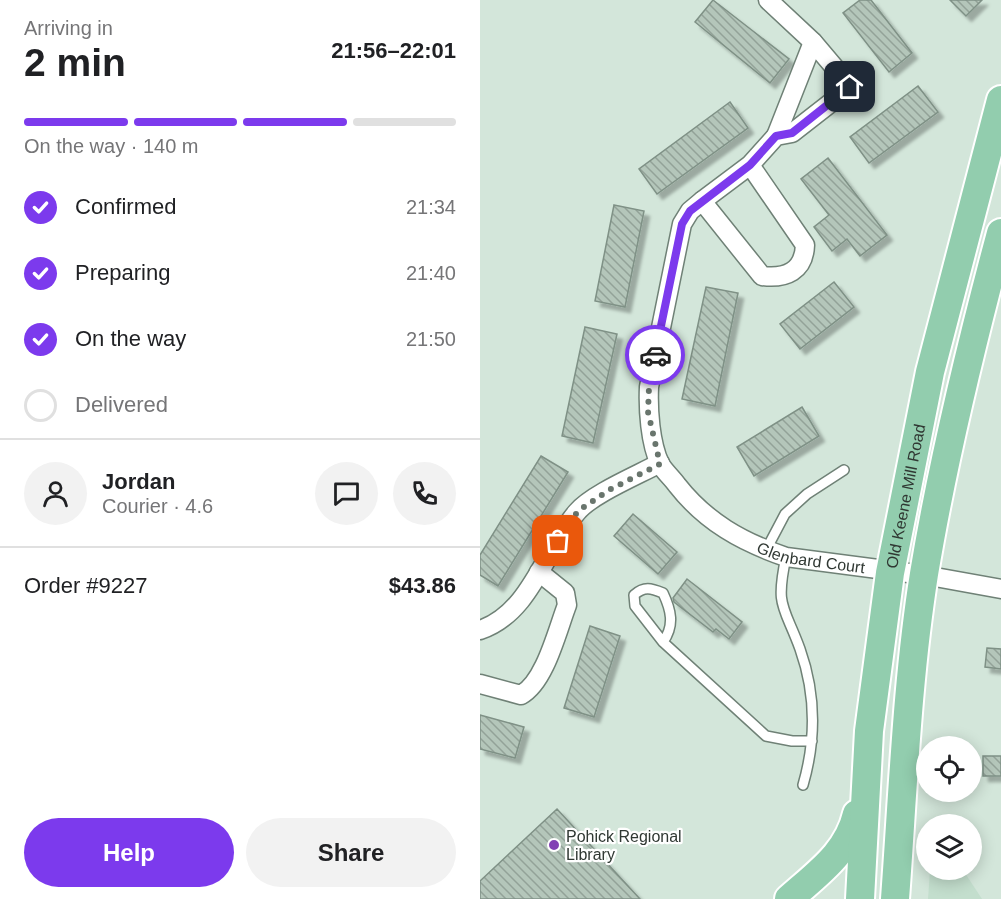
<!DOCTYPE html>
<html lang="en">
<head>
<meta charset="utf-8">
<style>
	body { margin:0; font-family:Helvetica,sans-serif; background:#f2f2f2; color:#202124; height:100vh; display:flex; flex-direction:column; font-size:22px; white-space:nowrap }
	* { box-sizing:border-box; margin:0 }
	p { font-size:20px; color:#757577 }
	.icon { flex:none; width:33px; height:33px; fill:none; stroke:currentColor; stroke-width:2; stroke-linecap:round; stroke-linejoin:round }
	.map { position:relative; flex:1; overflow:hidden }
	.drawer { display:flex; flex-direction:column; background:#fff; width:480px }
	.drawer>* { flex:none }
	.fabs { position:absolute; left:436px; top:736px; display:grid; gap:12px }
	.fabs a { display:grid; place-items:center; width:66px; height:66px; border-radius:50%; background:#fff; box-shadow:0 3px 15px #0003; font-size:30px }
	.pin { position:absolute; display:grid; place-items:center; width:51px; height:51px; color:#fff; margin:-26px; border-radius:12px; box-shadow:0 3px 9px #0006 }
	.courier { position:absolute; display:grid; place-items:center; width:60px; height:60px; margin:-30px; border:4px solid #7c3aed; border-radius:50%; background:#fff; color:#222; box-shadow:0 2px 8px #0007 }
	.headline em { font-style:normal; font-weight:700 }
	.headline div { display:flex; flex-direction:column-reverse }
	.headline { display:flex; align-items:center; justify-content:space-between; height:102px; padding:0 24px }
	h1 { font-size:39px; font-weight:700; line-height:45px }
	.bar { display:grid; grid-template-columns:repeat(4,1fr); gap:9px 6px; align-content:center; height:72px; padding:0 24px }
	.bar i { height:8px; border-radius:4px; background:#e0e0e0 }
	.bar .selected { background:#7c3aed }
	.bar p { grid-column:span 4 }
	.line { display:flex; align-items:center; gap:15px; padding:0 24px; border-top:2px solid #e0e0e0 }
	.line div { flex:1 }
	.round { display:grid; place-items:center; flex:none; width:63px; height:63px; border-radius:32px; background:#f2f2f2 }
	ol { padding:0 24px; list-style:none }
	li { display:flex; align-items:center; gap:18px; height:66px }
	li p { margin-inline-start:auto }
	li .icon { padding:6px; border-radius:50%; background:#7c3aed; color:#fff; stroke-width:4 }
	li:last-child { color:#757577 }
	li i { width:33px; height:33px; border:3px solid #e0e0e0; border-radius:50% }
	.primary-button { display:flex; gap:12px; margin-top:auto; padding:12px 24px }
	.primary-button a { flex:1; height:69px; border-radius:36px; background:#7c3aed; color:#fff; font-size:24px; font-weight:700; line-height:69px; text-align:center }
	.primary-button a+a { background:#f2f2f2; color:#202124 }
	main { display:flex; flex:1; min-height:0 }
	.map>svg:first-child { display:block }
	.built { fill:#c3decd }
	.building { fill:url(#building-back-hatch); stroke:#7f9186; stroke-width:1.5; filter:url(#shadow) }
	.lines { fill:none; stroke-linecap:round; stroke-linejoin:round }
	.lane-casing { stroke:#6f8176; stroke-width:12 }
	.street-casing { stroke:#6f8176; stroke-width:21 }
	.primary-casing { stroke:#fff; stroke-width:32 }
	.lane { stroke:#fff; stroke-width:9 }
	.street { stroke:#fff; stroke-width:18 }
	.primary { stroke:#92cdae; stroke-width:28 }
	.done { stroke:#69756d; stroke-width:6; stroke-dasharray:0 10.8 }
	.route { stroke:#7c3aed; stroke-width:8 }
	.poi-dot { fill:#8240b4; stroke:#fff; stroke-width:2 }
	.labels { text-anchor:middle; stroke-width:4.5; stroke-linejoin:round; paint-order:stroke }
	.street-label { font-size:16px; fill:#303833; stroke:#fff }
	.poi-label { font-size:16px; fill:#303833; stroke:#fff; text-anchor:start }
</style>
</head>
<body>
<main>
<section class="drawer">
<div class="headline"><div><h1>2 min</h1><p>Arriving in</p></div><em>21:56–22:01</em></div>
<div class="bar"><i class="selected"></i><i class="selected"></i><i class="selected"></i><i></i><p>On the way · 140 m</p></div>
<ol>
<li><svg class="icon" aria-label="check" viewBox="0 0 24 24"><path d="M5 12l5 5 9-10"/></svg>Confirmed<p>21:34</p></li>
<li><svg class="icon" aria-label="check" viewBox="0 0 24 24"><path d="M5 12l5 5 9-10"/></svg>Preparing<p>21:40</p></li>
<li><svg class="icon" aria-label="check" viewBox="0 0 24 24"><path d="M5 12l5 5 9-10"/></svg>On the way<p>21:50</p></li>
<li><i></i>Delivered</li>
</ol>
<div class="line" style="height:108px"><a class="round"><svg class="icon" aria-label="person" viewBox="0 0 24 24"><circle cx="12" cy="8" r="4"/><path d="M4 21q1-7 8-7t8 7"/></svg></a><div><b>Jordan</b><p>Courier · 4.6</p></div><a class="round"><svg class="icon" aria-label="chat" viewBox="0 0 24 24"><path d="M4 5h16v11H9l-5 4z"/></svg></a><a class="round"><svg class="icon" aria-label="phone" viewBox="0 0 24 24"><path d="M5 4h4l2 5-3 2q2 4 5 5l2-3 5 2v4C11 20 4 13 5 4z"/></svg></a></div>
<div class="line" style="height:78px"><div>Order #9227</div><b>$43.86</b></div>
<div class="primary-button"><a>Help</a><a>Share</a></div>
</section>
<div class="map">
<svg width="521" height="899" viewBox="0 0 521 899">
	<defs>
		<pattern id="building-back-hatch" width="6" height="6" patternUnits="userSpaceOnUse" patternTransform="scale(1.5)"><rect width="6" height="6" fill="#b4c6ba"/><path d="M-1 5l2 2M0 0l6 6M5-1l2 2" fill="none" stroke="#93a298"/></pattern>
		<filter id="shadow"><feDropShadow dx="5.5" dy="5.5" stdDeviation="1.5" flood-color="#0004"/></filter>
	</defs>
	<rect width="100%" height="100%" fill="#d3e6da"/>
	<path class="built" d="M450,870H483L502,899H448Z"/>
	<path class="building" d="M233,0L309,59L290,83L215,22Z
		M380,0H391L432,53L409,72L363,13Z
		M470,0H502L486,16Z
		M438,86L458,112L389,163L370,137Z
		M250,102L268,128L177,194L159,169Z
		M348,158L407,235L380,256L367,239L352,251L334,227L349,215L321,179Z
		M134,205L164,211L145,307L115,301Z
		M354,282L374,307L320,349L300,324Z
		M226,287L258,293L235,406L202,399Z
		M105,327L137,334L113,443L82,436Z
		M322,407L339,436L274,476L257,447Z
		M61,456L88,472L18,586L0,575V555Z
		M153,514L197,552L178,574L134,536Z
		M207,579L262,622L249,639L236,629L233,632L194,602L193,598Z
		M110,626L140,636L114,717L84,708Z
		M507,648L521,649V669L505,667Z
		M0,715L44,727L35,758L0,749Z
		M503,756H521V776H503Z
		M77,809L160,899H0V881Z"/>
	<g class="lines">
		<defs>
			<path id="lane" d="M286,550L305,514L327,494L364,470
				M306,557C295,608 304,605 320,649C336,694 336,740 323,785
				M183,642C195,625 191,610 183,593C171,588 164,586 154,595L155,606L183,642L286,736L312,741H332"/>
			<g id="street">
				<path d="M296,136L333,42"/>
				<path d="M270,165L325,245C324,271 306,279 282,276L222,201L270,165L296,136L312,133L371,87L333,42L288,0"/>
				<path id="s1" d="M222,201L210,211L202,224L169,387C168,409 170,443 180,464C184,471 192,478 197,485C226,522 262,542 306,557L444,575L521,589"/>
				<path d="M0,630C51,613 65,549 97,512C112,494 158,475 180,463"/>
				<path d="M0,684L41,695C65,682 77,631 87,605L85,593L59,572"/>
			</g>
			<g id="primary">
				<path d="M309,899C338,873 368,853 377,814"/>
				<path id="s2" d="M380,899L389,731L410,573L450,372L521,100"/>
				<path d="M415,899C423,791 427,681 444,574C463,459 491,345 521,233"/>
			</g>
		</defs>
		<use href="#lane" class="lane-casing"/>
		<use href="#street" class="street-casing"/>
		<use href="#primary" class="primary-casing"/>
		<use href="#lane" class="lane"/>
		<use href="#street" class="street"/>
		<use href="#primary" class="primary"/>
	</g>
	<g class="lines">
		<path class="done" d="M78,541L98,511L129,490L180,464L168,412L169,387L175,355"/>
		<path class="route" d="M175,355L202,224L210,211L270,165L296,136L312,133L370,87"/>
	</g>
	<circle class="poi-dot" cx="74" cy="845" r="6"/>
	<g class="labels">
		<g class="street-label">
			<text dy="6" stroke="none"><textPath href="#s2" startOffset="406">Old Keene Mill Road</textPath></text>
			<text dy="6" stroke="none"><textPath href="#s1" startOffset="460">Glenbard Court</textPath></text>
		</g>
		<g class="poi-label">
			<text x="86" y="842">Pohick Regional<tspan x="86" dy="18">Library</tspan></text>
		</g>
	</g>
</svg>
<div class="fabs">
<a><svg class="icon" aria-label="locate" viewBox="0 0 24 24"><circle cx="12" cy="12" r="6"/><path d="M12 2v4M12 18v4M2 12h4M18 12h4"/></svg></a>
<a><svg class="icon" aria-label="layers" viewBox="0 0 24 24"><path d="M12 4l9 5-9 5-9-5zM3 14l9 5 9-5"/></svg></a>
</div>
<div class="pin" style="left:78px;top:541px;background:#ea580c"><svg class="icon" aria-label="bag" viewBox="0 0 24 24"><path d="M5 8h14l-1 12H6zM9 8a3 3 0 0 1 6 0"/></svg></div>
<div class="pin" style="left:370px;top:87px;background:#1f2937"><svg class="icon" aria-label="home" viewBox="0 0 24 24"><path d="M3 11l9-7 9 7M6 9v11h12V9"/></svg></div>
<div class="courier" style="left:175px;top:355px"><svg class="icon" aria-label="car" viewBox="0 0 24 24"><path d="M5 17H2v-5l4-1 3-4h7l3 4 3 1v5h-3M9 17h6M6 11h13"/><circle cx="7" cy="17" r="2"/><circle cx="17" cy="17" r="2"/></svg></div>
</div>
</main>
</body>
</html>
